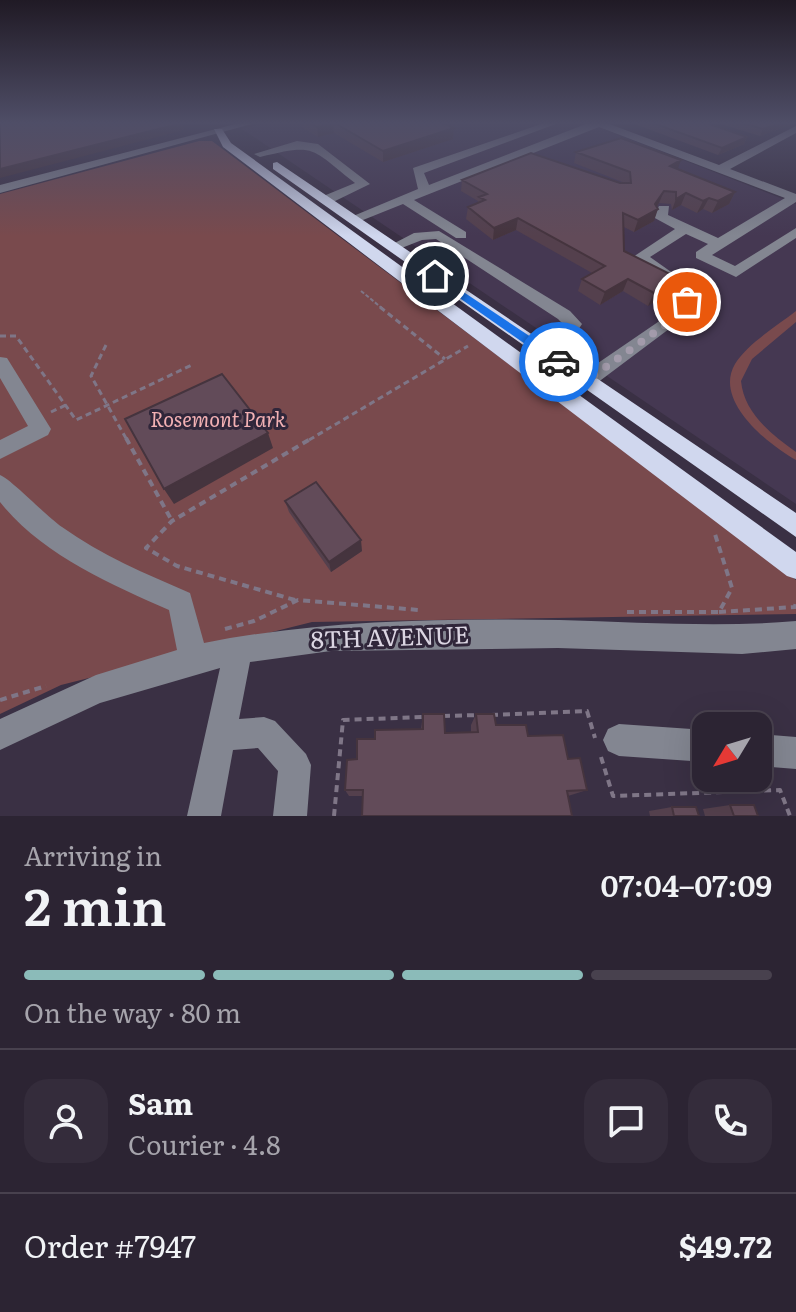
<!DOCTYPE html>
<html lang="en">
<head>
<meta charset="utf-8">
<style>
	body { margin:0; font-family:Literata,serif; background:#342c3b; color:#f1f3f6; height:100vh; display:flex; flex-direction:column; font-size:30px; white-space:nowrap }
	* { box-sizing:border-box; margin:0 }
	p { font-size:26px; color:#a6a4ac }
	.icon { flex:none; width:44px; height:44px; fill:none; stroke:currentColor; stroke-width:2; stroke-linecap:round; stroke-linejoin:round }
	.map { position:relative; height:816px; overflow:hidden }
	.side { display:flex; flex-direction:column; background:#2c2433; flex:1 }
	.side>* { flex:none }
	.needle { width:52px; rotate:232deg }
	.fabs { position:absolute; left:692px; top:712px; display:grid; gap:16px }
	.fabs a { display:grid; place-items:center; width:80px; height:80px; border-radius:16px; background:#2c2433; box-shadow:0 8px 32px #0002,0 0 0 2px #48414e; font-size:40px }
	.pin { position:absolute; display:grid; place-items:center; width:68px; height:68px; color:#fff; margin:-34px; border:4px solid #fff; border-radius:50%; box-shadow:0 2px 8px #0007 }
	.courier { position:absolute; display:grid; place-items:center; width:80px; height:80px; margin:-40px; border:6px solid #1a73e8; border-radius:50%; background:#fff; color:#222; box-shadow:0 2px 10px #0007 }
	.overview em { font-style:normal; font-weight:600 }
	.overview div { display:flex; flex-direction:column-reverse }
	.overview { display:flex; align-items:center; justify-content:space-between; height:136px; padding:0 24px }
	h1 { font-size:52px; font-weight:600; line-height:60px }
	.bar { display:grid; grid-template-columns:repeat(4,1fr); gap:12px 8px; align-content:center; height:96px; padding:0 24px }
	.bar i { height:10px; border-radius:6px; background:#48414e }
	.bar .selected { background:#8bbbb9 }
	.bar p { grid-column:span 4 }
	.line { display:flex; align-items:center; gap:20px; padding:0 24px; border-top:2px solid #48414e }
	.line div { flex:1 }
	.round { display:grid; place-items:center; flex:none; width:84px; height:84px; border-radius:24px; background:#342c3b }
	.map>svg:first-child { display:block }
	.built { fill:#453852 }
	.green { fill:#794a4d }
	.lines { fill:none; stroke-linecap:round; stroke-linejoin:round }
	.path-far2 { stroke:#7f7687; stroke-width:2; stroke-dasharray:4 2; stroke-linecap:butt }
	.path-far1 { stroke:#7f7687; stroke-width:3; stroke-dasharray:6 4; stroke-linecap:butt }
	.path { stroke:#7f7687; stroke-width:4; stroke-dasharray:7 5; stroke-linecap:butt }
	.minor { fill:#838691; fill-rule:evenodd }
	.major { fill:#d0d7ee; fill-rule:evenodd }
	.wall { fill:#54404d }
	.shaded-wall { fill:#45343e }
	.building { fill:#624b59; stroke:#45343e; stroke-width:2 }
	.route { fill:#1a73e8 }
	.done { stroke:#a39bab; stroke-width:8; stroke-dasharray:0 14.4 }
	.labels { text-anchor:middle; stroke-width:6; stroke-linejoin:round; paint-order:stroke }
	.park-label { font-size:20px; font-style:italic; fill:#f3b1b4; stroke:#30263a }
	.near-street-label { font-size:24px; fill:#dbd5e2; stroke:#30263a }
</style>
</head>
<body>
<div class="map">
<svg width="796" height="816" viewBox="0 0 796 816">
	<rect width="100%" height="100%" fill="#3a3044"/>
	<path class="built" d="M270,122H585L796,204V504L242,129Z"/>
	<path class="green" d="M199,141H212L796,580V614L312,622L61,685L0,714V194Z
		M796,311V322L752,359L741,381C744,413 771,434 796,452V460C769,445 713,401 735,364C748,343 777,326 796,311Z"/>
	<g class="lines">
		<path class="path-far2" d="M361,291L383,309"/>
		<path class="path-far1" d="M380,307L445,359
			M0,336H16L76,420L194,364
			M106,345L91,376L127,440
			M51,412L66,405
			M309,440L468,346"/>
		<path class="path" d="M126,438L172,521
			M295,600L177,566L146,548L172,521L312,438
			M627,612H719L732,588L714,531
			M719,612L795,607L796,601
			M225,629L254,621L298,600L419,610
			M0,700L46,686
			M491,715L587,711L595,738
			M443,716L479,715
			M601,757L613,796L780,790L790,816
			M334,816L343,720L423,717"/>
		<path class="minor" d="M243,122H259L0,193V185Z
			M547,122H561L424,173L429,185L591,122H604L719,165L796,126V133L730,169L796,194V202L712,255L735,266L796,228V238L736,277L696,258V252L708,244L686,234L650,257L691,286L693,311L593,386H579L576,381L579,376L677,309V291L633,257L675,229L653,217L659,206H669L668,215L718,238L785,198L599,127L414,200L466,232V238H456L403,204L358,222L346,219L418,189L413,168Z
			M297,141L318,144L370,184L331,203H321V197L355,183C310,148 317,143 260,157L254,154Z
			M439,231L570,311L582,324C573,338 555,360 538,355L535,351L538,347L564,325L558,319L436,239L422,240L394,251L387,247L414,233Z
			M0,357L7,358L51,429L48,435L0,459V440L28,426L0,378Z
			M0,475C11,479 46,516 62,527C101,555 146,574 190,593L204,643C321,620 440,618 560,620C639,622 717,628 796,621V649L742,654L558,648L331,651L250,662L239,719L264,717L275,721L306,754L311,765L307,816H273L278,771L258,748L233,750L221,816H187L220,668L100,703L0,750V719L96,675L177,650L169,610C110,584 41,554 0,502Z
			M619,724L706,730V762L619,756L608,751L603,740L608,729Z
			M758,734L796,737V769L758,766Z"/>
		<path class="major" d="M214,129H222L231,143L796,552V579L787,576L223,147Z
			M277,162L796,513V537L273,169V163Z"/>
	</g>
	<path class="wall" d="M301,122H441L453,139L383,162L334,133L318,137L302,127Z
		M629,122H704L747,137L744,144L718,155Z
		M714,122H796V123L760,136Z
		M576,152L678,169L735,192L729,204L712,213L703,209L697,213L681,205L672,210L671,204L659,203L657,206L654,221L634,232L624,227V251L672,291L648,306L623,291L600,305L578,291L582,279L592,273L516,230L493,240L466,219L468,207L478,203V201L461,191L462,180L625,183L574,163Z
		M285,501L362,551L331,572L289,512Z
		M423,714L445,733H471V725L476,714L496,725L528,736L568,759L587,790L568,796H349L345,790L357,759L375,739L421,729Z
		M730,805L758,816H705L703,809Z
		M672,807L699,816H650L649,811Z"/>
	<path class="shaded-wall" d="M333,122L334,133L318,137L317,127Z
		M785,122H796V123L760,136L763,129Z
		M182,123L184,130L0,178V169Z
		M454,128L453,139L383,162V151Z
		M747,137L744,144L718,155L722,148Z
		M681,160L677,171L670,166Z
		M664,191L659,203L653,212L658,209L654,221L634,232L638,220Z
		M735,192L729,204L712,213L718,201Z
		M686,193L681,205L672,210L676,199Z
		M709,198L703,209L697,213L703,201Z
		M518,218L516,230L493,240L494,228Z
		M678,278L672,291L648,306L654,293Z
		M628,279L623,291L600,305L605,292Z
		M268,433L273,448L174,504L164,489Z
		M361,540L362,551L331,572L329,562Z"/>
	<path class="building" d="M6,122H181L182,123L0,169V123Z
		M309,122H441L454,128L383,151L333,122L317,127Z
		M650,122H704L747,137L722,148Z
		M739,122H785L763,129Z
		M621,138L681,160L670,166L735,192L718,201L709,198L703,201L686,193L676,199V192L664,191L655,204L658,209L638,220L623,213L624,251L678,278L654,293L628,279L605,292L582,279L605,266L518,218L494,228L468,207L485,200L479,197L487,194L462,180L531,153L620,183H631L630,172L576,152Z
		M222,374L268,433L164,489L125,419Z
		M316,482L361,540L329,562L285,501Z
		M423,714H444L445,733L478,732L476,714H494L496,725H526L528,736L563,735L568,759L580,758L587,790L567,791L572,816H362L363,790H345L347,760L357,759V739H375V730L423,729Z
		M730,805H754L758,816H734Z
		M672,807H696L699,816H674Z"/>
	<linearGradient id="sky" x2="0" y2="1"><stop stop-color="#201a25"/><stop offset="0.52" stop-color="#4f4e67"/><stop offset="1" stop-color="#4f4e67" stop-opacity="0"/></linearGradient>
	<rect width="796" height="236" fill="url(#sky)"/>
	<path class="route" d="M435,273L564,359V365H555L431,278Z"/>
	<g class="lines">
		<path class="done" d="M559,362L586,381L685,311L687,302"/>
	</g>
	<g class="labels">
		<g class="park-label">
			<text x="218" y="427">Rosemont Park</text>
		</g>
		<g class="near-street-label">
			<text transform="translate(390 638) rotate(-2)" y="8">8TH AVENUE</text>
		</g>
	</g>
</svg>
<div class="fabs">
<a><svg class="needle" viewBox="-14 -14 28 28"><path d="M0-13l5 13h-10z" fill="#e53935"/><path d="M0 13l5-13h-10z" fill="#a6a4ac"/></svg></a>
</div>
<div class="pin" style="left:687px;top:302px;background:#ea580c"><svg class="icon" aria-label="bag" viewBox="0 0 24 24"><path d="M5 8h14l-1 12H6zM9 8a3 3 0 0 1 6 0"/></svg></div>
<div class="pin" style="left:435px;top:276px;background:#1f2937"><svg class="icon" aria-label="home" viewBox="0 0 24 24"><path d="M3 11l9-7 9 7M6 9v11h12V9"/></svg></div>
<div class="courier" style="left:559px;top:362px"><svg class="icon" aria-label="car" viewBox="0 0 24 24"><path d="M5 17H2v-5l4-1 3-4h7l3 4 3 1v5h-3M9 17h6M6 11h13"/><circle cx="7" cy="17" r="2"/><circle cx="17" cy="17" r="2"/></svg></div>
</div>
<section class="side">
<div class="overview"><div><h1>2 min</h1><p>Arriving in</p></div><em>07:04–07:09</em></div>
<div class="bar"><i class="selected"></i><i class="selected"></i><i class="selected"></i><i></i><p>On the way · 80 m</p></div>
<div class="line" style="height:144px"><a class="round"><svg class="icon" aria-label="person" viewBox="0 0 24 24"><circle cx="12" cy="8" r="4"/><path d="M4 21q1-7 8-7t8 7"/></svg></a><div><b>Sam</b><p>Courier · 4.8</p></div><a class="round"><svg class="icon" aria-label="chat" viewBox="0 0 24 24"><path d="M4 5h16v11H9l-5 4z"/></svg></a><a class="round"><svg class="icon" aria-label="phone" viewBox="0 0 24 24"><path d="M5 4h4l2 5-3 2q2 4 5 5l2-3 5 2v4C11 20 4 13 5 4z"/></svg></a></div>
<div class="line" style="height:104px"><div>Order #7947</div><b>$49.72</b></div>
</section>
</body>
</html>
